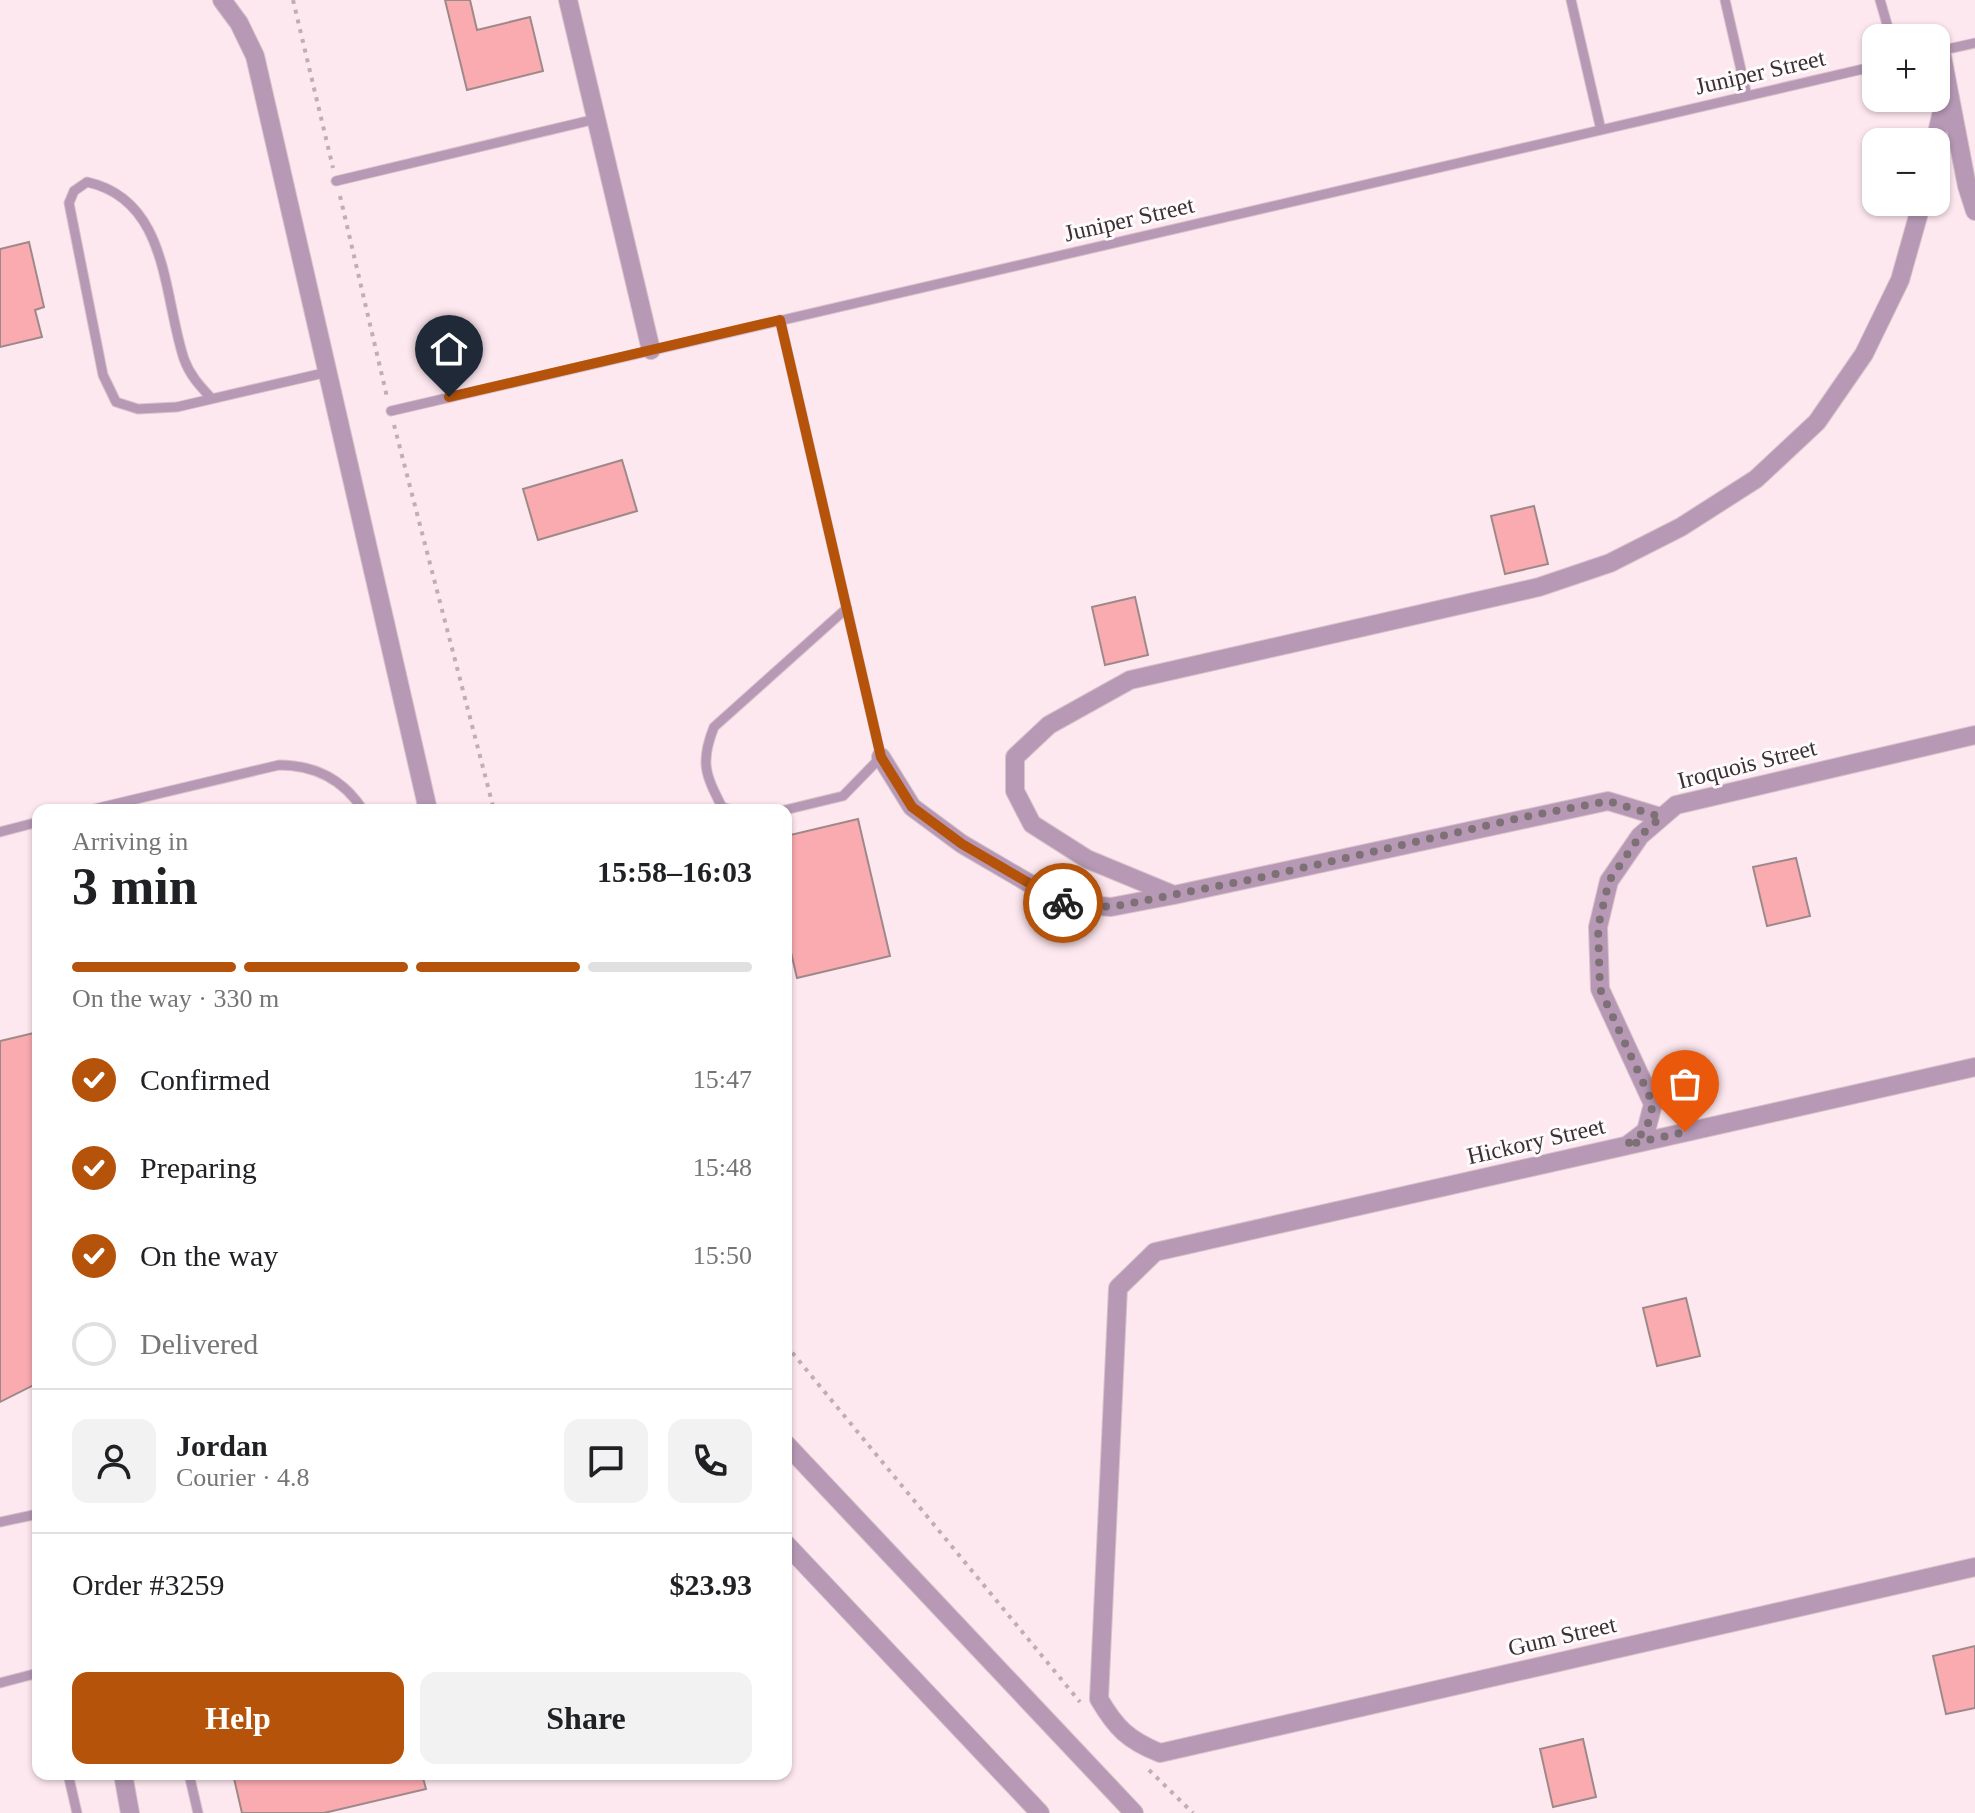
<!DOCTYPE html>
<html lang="en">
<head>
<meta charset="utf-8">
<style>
	body { margin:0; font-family:"Times New Roman",serif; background:#f2f2f2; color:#202124; height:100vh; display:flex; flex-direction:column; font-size:30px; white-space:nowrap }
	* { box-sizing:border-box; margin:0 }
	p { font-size:26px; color:#757577 }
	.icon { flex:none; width:44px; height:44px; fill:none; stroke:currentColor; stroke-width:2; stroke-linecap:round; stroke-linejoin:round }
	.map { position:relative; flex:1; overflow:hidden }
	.side { position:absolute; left:32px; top:804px; width:760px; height:976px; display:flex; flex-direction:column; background:#fff; border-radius:16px; box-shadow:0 2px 6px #0004 }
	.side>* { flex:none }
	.tools { position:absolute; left:1862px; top:24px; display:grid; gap:16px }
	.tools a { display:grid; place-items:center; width:88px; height:88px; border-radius:16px; background:#fff; box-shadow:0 2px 6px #0004; font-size:40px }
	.pin { position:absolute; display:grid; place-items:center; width:68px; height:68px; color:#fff; margin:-82px -34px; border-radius:50% 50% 50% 0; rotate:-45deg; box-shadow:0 0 8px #0007 }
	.pin .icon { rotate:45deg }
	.courier { position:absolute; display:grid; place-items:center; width:80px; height:80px; margin:-40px; border:6px solid #b45309; border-radius:50%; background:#fff; color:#222; box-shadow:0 2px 10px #0007 }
	.head em { font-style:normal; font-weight:800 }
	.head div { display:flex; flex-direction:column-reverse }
	.head { display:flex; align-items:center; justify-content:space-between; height:136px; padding:0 40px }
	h1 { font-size:52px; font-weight:800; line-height:60px }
	.bar { display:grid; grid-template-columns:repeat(4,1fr); gap:12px 8px; align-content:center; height:96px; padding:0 40px }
	.bar i { height:10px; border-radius:6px; background:#e0e0e0 }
	.bar .active { background:#b45309 }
	.bar p { grid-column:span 4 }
	.line { display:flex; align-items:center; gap:20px; padding:0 40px; border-top:2px solid #e0e0e0 }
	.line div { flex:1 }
	.round { display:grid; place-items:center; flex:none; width:84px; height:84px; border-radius:16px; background:#f2f2f2 }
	ol { padding:0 40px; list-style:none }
	li { display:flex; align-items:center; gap:24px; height:88px }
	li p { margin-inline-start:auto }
	li .icon { padding:8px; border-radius:50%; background:#b45309; color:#fff; stroke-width:4 }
	li:last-child { color:#757577 }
	li i { width:44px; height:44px; border:4px solid #e0e0e0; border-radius:50% }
	.cta { display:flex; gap:16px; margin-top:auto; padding:16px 40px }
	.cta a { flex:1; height:92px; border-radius:16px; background:#b45309; color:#fff; font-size:32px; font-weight:800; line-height:92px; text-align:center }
	.cta a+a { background:#f2f2f2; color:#202124 }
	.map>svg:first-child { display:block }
	.building { fill:#faabb0; stroke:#9e898a; stroke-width:2 }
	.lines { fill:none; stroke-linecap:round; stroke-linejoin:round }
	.service-casing { stroke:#d7c3ca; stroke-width:11 }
	.minor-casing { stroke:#d7c3ca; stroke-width:20 }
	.path { stroke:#bfaeb4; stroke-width:4; stroke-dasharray:4 6; stroke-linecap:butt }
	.service { stroke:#b799b5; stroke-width:9 }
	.minor { stroke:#b799b5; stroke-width:18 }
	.done { stroke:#7e7176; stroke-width:8; stroke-dasharray:0 14.4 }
	.route { stroke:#b45309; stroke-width:10 }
	.labels { text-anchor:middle; stroke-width:6; stroke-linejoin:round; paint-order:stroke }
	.street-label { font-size:24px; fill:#393134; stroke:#fffafc }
</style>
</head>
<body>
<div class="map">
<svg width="1975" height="1813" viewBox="0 0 1975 1813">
	<rect width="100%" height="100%" fill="#fee8f0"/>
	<path class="building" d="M445,0H470L477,30L530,17L543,71L467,90Z
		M29,242L44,307L35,310L42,337L0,347V249Z
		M622,460L637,511L538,540L523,489Z
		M1534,506L1548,564L1505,574L1491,516Z
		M1135,597L1148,655L1105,665L1092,607Z
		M858,819L890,956L797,978L786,931V836Z
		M1796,858L1810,916L1767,926L1753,867Z
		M38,1032V1383L0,1402V1041Z
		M1686,1298L1700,1356L1657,1366L1643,1308Z
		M1975,1646V1708L1946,1714L1933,1656Z
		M1583,1739L1596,1797L1553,1807L1540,1749Z
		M233,1774H422L426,1789L324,1813H242Z"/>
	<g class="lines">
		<defs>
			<path id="service" d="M1571,0L1601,130
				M1725,0L1747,96
				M1880,0L1891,38
				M1939,51L1975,43
				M336,181L596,119
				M780,320L881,757L843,796L785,810
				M212,399C201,387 190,376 184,359C163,296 169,200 87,182L74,191L69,203L103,375L116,402L138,409L177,407L328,372
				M391,411L1876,66
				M90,810L279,765C315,765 343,779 363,810
				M731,810L722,807C705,774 700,762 714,727L847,608
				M0,832L38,822
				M0,1522L38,1514
				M0,1683L38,1673
				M68,1774L77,1813
				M189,1774L198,1813"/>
			<path id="minor" d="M222,0L239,23L255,56L428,810
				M568,0L651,350
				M1941,51L1967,186L1975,211
				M1935,142L1946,94
				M881,757L912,807L962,844L1063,903L1111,907L1174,895
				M1661,817L1608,801L1174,895L1087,859L1032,824L1015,791V757L1049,725L1130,680L1539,587L1610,563L1681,527L1756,479L1817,422L1864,354L1900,280L1922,202
				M1975,1067L1155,1252L1118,1288L1099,1699C1116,1728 1128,1740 1160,1753L1975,1567
				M1629,1144L1646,1131L1653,1104L1600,989L1598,927L1609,881L1640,836L1676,805L1975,735
				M786,1444L1134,1813
				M786,1544L1040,1813
				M123,1774L130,1813"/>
		</defs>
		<use href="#service" class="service-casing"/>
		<use href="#minor" class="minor-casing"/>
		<path class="path" d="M293,0L333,168
			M340,196L387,397
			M394,425L494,810
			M786,1345L1080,1702
			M1149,1770L1193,1813"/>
		<use href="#service" class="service"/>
		<use href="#minor" class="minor"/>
	</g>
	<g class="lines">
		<path class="done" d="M1063,903L1111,907L1254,879L1524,817L1608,801L1661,817L1640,836L1609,881L1598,927L1600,989L1653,1104L1646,1131L1626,1145L1685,1132"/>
		<path class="route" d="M449,397L780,320L881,757L912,807L962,844L1063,903"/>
	</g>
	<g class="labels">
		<g class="street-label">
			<text transform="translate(1760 72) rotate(-13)" y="8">Juniper Street</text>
			<text transform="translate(1129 219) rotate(-13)" y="8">Juniper Street</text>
			<text transform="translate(1747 764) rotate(-14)" y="8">Iroquois Street</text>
			<text transform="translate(1536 1141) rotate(-13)" y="8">Hickory Street</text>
			<text transform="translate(1562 1636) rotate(-13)" y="8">Gum Street</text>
		</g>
	</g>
</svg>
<div class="tools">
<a>+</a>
<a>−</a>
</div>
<div class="pin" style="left:1685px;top:1132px;background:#ea580c"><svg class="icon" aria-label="bag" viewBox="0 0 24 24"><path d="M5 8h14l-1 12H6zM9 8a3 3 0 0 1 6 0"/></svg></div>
<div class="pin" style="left:449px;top:397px;background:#1f2937"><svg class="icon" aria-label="home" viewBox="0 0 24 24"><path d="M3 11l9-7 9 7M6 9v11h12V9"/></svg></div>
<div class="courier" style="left:1063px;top:903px"><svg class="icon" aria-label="bike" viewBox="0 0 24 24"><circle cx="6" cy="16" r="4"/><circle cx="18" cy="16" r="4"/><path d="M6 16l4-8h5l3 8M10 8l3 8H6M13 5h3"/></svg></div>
<section class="side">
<div class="head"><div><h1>3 min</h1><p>Arriving in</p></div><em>15:58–16:03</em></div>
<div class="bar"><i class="active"></i><i class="active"></i><i class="active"></i><i></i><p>On the way · 330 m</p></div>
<ol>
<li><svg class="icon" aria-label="check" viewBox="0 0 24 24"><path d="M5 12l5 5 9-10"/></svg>Confirmed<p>15:47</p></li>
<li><svg class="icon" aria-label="check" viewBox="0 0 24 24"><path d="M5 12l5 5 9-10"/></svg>Preparing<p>15:48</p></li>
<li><svg class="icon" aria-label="check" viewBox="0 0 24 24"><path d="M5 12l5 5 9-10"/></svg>On the way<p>15:50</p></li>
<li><i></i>Delivered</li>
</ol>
<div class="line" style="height:144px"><a class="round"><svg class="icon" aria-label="person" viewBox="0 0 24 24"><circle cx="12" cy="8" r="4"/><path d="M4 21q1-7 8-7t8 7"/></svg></a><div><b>Jordan</b><p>Courier · 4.8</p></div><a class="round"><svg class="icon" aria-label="chat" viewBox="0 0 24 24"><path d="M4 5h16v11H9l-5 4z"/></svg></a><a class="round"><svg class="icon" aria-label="phone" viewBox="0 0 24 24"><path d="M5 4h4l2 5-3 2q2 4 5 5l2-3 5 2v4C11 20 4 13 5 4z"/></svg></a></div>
<div class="line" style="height:104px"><div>Order #3259</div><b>$23.93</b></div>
<div class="cta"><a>Help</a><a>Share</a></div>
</section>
</div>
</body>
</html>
